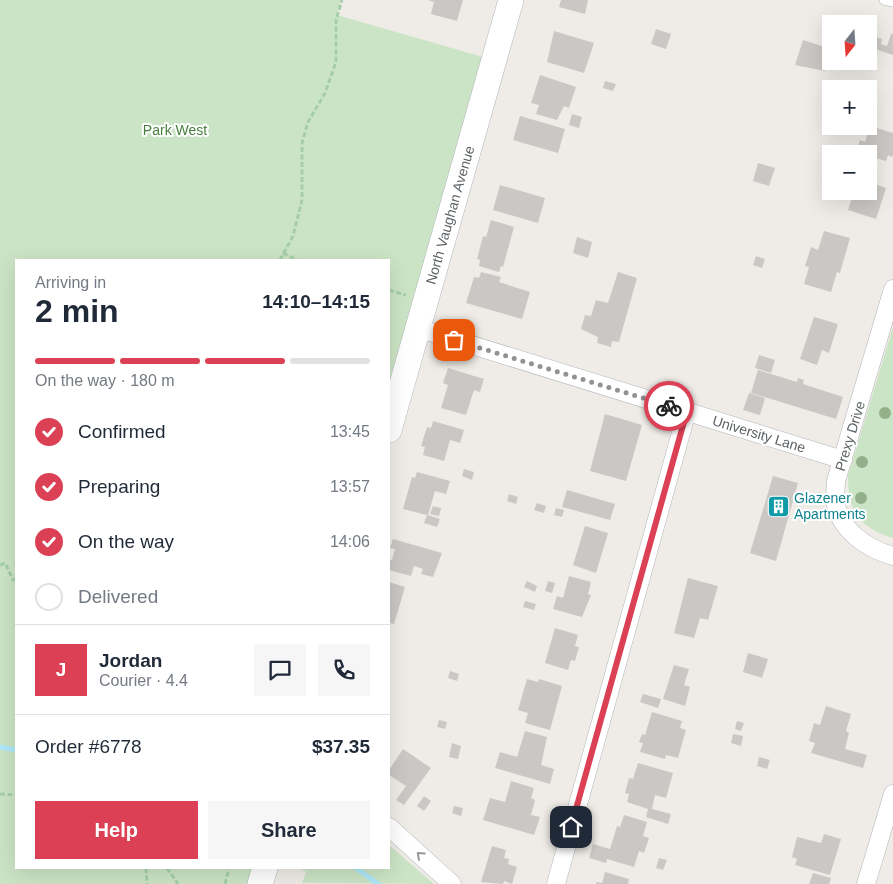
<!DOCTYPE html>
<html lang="en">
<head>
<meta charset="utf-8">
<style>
	body { margin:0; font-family:Arial,sans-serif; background:#f6f6f7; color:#1f2937; height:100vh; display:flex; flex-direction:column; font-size:19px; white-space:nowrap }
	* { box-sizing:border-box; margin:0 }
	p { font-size:16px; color:#747a83 }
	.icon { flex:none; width:28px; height:28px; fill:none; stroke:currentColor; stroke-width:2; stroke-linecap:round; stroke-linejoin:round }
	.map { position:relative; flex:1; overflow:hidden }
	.sheet { position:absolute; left:15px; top:259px; width:375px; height:610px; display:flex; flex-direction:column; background:#fff; border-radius:0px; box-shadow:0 5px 20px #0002 }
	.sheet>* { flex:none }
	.needle { width:32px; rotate:197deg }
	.controls { position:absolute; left:822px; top:15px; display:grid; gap:10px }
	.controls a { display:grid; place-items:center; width:55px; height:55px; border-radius:0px; background:#fff; box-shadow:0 5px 20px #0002; font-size:25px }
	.pin { position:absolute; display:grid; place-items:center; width:42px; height:42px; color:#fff; margin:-21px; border-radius:10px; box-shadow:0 2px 8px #0006 }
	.courier { position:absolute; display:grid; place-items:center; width:50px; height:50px; margin:-25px; border:4px solid #db4054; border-radius:50%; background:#fff; color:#222; box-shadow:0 1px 6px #0007 }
	.head em { font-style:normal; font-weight:700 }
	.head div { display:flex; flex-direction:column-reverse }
	.head { display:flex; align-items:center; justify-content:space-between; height:85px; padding:0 20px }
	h1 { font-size:32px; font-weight:700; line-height:38px }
	.bar { display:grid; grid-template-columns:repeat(4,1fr); gap:8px 5px; align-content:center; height:60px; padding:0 20px }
	.bar i { height:6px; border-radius:4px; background:#e0e1e3 }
	.bar .current { background:#db4054 }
	.bar p { grid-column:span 4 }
	.line { display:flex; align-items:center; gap:12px; padding:0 20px; border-top:1px solid #e0e1e3 }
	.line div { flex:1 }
	.round { display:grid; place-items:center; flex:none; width:52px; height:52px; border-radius:0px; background:#f6f6f7 }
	ol { padding:0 20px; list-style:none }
	li { display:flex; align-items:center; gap:15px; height:55px }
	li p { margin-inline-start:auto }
	li .icon { padding:5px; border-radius:50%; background:#db4054; color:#fff; stroke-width:4 }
	li:last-child { color:#747a83 }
	li i { width:28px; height:28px; border:2px solid #e0e1e3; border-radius:50% }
	.action { display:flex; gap:10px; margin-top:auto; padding:10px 20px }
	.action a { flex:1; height:58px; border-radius:0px; background:#db4054; color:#fff; font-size:20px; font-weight:700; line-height:58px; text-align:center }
	.action a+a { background:#f6f6f7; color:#1f2937 }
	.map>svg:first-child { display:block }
	.green { fill:#cce4c6 }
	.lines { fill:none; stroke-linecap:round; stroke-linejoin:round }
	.stream { stroke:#aee7f8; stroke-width:5 }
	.building { fill:#cbc7c4 }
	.lane-casing { stroke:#b2b5b8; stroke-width:10 }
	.street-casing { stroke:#b2b5b8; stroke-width:19 }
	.secondary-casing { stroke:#b1b5b8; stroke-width:26 }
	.path { stroke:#a5cea8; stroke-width:3; stroke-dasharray:5 2.5; stroke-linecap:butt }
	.lane { stroke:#fff; stroke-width:9 }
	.street { stroke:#fff; stroke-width:18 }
	.secondary { stroke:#fff; stroke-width:25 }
	.tree { fill:#92b089 }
	.oneway { stroke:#969a9c }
	.done { stroke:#919393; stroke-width:5; stroke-dasharray:0 9 }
	.route { stroke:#db4054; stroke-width:6 }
	.labels { text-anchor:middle; stroke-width:4; stroke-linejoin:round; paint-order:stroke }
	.park-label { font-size:14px; fill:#467f3c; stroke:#fff }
	.street-label { font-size:14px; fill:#5e6366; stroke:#fff }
	.culture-label { font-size:14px; fill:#0d838f; stroke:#fff; text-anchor:start }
</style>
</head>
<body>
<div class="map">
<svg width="893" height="884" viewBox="0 0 893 884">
	<rect width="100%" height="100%" fill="#efece7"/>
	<path class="green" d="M0,0H341L337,15L483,57L389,387V260H16V868H253L248,884H0Z
		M893,327V538C859,528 848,511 848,476Z
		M389,845L434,884L302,883L306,872L300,868H389Z"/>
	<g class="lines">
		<path class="stream" d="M0,747L16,750
			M356,868L378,884"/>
	</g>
	<path class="building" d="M463,0L457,21L431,14L434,2L428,0Z
		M561,0H588L585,14L559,7Z
		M656,29L671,34L666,49L651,44Z
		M554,31L594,43L584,73L547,62Z
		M891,34H893V55L869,47V35L882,39L881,44L887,46Z
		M803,40L831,49L825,71L795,65Z
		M540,75L576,87L569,108L564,106L557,120L536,114L539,105L531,103Z
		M605,81L616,84L613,91L603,88Z
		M572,114L582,117L579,128L569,125Z
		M520,116L565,129L558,153L513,140Z
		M870,126L893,133V154L892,157L888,155L886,161L869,156V154L856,152L860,140L865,142Z
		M758,163L775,168L769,186L753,181Z
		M869,182L886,188L876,219L848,210L854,191H869Z
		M500,185L545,198L538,223L493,210Z
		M491,220L514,227L503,267L501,266L499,272L479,266L480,260L477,259L483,236L486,237Z
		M824,231L850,238L840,273L837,272L831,292L804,284L809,267L805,266L811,247L818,250Z
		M577,237L592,242L588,258L573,253Z
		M756,256L765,259L762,268L753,265Z
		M481,272L501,277L499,282L530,292L522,319L466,303L474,277L479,278Z
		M618,272L637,278L619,342L612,341L611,347L597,343L598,337L581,329L585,315L591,316L596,300L608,303Z
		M814,317L838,324L829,353L822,350L817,365L800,359Z
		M759,355L775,360L771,373L755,368Z
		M448,368L484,379L480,392L474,390L466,415L441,408L448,385L443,383Z
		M758,370L797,382L798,378L804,380L803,384L843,397L836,419L751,393Z
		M749,393L765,398L760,415L743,410Z
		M605,414L642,425L626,481L590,471Z
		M433,421L464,430L460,443L450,440L444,461L423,455L425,447L421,446L427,427L431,428Z
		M464,469L474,472L472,480L462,476Z
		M417,472L450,481L446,494L435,491L428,515L440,519L437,527L424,523L427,515L403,509L412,477L415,478Z
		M773,476L798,483L776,561L750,553Z
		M567,490L615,504L610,520L562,507Z
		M509,494L518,497L516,504L507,501Z
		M537,503L546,506L544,513L534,510Z
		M433,506L441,508L439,516L430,514Z
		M556,508L564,510L562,517L554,515Z
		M585,526L608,533L596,573L573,565Z
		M393,539L442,553L433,577L421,574L423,569L414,566L411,576L389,570V559L392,560L395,549L390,548Z
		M569,576L591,582L588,594L591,595L582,617L553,609L557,596L563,598Z
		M688,578L718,586L708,620L700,618L694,638L674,633Z
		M527,581L537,586L535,592L524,587Z
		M548,581L555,583L552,593L545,591Z
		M389,582L405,587L394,624L389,623Z
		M525,601L536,604L534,610L523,607Z
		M555,628L578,635L575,646L579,647L575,661L571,660L568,670L545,663Z
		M748,653L768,659L762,678L743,672Z
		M674,665L689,669L684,685L690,687L685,706L663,699Z
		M450,671L459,674L457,681L448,678Z
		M527,679L538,682L539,679L562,686L550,730L525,723L528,713L518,710Z
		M643,694L661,699L658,708L640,702Z
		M826,706L851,714L846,731L849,733L845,749L867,755L863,768L811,753L815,743L809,741L814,723L820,725Z
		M652,712L682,721L680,728L686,730L678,758L666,755L665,759L640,752L643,743L639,742L642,734L645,735Z
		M439,720L447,722L445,729L437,727Z
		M737,721L744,723L741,731L735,729Z
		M525,731L547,737L541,765L554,769L550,784L495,768L500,752L517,757Z
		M733,734L743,736L741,746L731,743Z
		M452,743L461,746L458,759L449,757Z
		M403,749L431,768L404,805L396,800L406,786L389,775V770Z
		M759,757L770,760L767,769L757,766Z
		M638,763L673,773L666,798L655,795L652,809L671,814L668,824L646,817L648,809L627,802L629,794L625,793L629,778L633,779Z
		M511,781L534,788L531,798L535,800L531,815L540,817L534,835L483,820L490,798L505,802Z
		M424,796L431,801L424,811L417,806Z
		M454,806L463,808L461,816L452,813Z
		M624,815L647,822L643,836L649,838L644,853L639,851L634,867L607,859L606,863L589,858L593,844L610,849L617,826L620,827Z
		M824,834L841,839L830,875L795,865L797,859L792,857L797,837L821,843Z
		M492,846L506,850L504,858L509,859L508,864L517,867L512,884L504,881L503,884L481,882Z
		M659,858L667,860L663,870L656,868Z
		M605,872L629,879L628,884H596L597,882L602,883Z
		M813,873L831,878L829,884H809Z"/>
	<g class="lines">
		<defs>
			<path id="lane" d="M884,0L893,2"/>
			<path id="street" d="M893,289L836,481C836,489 834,498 836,505C842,532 868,549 893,556
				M417,328L843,460
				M389,827L452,884
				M556,884L687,411
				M866,884L893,794"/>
			<path id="secondary" d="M389,430L511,0
				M260,884L265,868"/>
		</defs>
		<use href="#lane" class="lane-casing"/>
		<use href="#street" class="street-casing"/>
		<use href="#secondary" class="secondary-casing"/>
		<path class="path" d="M283,253L297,260
			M280,260L293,236L302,200V143L308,122L325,93L336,62V20L342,0
			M389,290L406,295
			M0,565L5,563L13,580L16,578
			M0,794L16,795
			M146,868L147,884
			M167,868L178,884
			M225,884L229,868"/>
		<use href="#lane" class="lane"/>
		<use href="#street" class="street"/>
		<use href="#secondary" class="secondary"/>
	</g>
	<g class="tree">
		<circle cx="885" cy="413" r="6"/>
		<circle cx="862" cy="462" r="6"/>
		<circle cx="861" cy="498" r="6"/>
	</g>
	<defs><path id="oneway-chevron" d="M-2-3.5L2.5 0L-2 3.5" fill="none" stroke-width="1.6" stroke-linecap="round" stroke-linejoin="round" transform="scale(1.25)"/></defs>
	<use class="oneway" href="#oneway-chevron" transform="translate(420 855) rotate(-138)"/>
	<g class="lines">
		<path class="done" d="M454,340L669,406"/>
		<path class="route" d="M571,827L687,411L669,406"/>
	</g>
	<defs>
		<symbol id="building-square" viewBox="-11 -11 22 22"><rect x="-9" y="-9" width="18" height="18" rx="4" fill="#0f9aa8" stroke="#fff"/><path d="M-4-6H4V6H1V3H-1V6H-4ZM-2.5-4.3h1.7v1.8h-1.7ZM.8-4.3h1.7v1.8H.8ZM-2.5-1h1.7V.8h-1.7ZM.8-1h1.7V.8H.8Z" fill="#fff"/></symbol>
	</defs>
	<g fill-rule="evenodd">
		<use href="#building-square" x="766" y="494" width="25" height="25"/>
	</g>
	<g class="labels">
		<g class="park-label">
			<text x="175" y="135">Park West</text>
		</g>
		<g class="street-label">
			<text transform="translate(450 215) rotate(-74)" y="5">North Vaughan Avenue</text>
			<text transform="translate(759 434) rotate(17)" y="5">University Lane</text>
			<text transform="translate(850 436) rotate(-73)" y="5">Prexy Drive</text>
		</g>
		<g class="culture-label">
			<text x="794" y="503">Glazener<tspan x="794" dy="16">Apartments</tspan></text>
		</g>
	</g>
</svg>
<div class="controls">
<a><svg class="needle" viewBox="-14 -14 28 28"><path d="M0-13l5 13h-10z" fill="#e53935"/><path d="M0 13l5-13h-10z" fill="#747a83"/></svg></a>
<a>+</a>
<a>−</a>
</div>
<div class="pin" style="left:454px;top:340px;background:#ea580c"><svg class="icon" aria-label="bag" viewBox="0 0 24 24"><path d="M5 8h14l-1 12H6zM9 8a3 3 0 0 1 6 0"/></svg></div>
<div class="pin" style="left:571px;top:827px;background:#1f2937"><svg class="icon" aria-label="home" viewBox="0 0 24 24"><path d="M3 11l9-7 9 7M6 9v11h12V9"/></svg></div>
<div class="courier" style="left:669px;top:406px"><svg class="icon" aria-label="bike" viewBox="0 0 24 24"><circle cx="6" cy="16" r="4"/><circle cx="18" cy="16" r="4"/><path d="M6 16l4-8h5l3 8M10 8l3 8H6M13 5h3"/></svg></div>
<section class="sheet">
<div class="head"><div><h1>2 min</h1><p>Arriving in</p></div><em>14:10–14:15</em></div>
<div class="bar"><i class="current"></i><i class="current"></i><i class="current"></i><i></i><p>On the way · 180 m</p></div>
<ol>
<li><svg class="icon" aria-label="check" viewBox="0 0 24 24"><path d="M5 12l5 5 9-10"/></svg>Confirmed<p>13:45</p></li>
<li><svg class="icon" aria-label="check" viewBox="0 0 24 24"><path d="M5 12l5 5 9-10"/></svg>Preparing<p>13:57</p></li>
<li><svg class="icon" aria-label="check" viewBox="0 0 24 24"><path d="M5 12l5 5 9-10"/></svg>On the way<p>14:06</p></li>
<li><i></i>Delivered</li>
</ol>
<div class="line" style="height:90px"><b class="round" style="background:#db4054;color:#fff">J</b><div><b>Jordan</b><p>Courier · 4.4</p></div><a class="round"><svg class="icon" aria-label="chat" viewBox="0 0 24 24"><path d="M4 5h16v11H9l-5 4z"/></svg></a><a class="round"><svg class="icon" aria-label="phone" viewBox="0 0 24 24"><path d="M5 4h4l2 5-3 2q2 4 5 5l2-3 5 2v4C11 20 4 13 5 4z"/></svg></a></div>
<div class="line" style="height:65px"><div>Order #6778</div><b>$37.35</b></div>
<div class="action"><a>Help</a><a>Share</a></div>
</section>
</div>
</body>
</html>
